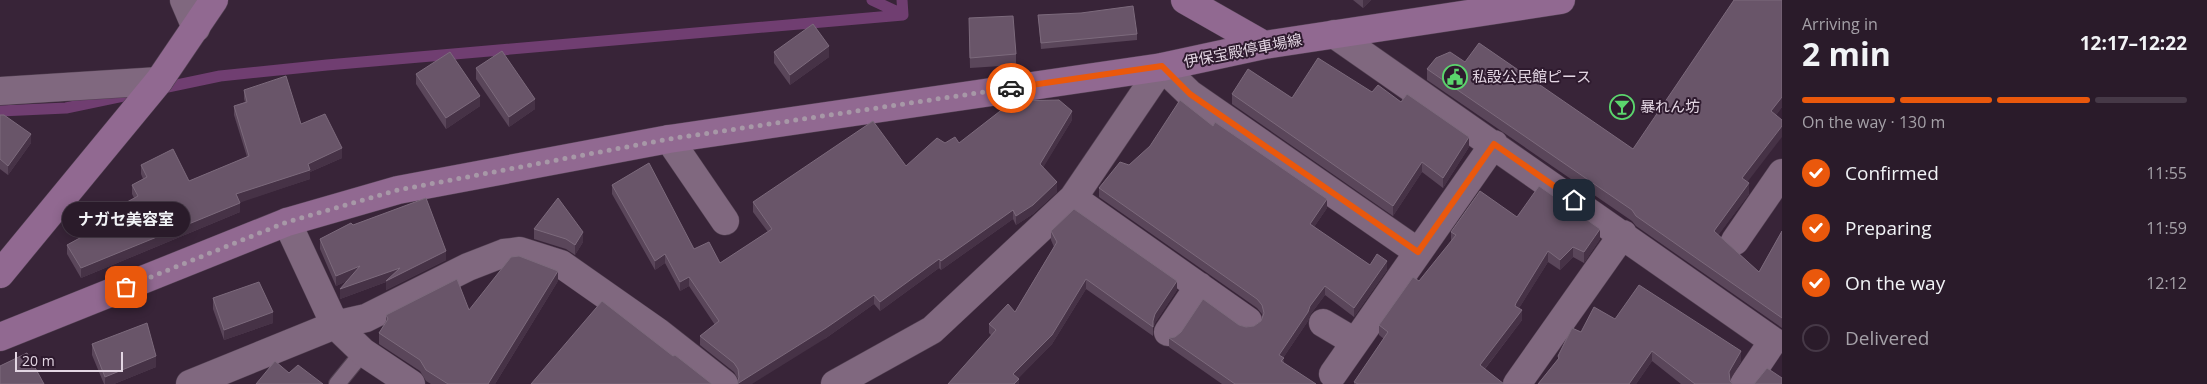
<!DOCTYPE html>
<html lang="en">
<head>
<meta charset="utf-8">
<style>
	body { margin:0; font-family:"Open Sans","Noto Sans JP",sans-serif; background:#322432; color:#f1f3f6; height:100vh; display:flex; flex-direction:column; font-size:19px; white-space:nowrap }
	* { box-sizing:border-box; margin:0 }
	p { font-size:16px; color:#a5a1a8 }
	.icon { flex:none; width:28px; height:28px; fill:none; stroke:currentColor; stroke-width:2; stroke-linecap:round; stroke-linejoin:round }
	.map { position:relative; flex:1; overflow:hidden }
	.drawer { display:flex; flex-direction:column; background:#2a1b2a; width:425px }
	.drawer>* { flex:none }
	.scale { position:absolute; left:15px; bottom:12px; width:108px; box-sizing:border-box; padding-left:5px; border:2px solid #e3d6e3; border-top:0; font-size:14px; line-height:18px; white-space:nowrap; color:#e3d6e3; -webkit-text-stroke:4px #2e1a2e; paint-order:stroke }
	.pin { position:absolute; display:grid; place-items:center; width:42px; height:42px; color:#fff; margin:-21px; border-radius:10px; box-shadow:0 2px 8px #0006 }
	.courier { position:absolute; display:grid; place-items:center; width:50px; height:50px; margin:-25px; border:4px solid #ea580c; border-radius:50%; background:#fff; color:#222; box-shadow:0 1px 6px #0007 }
	.bubble { position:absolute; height:35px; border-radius:18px; background:#2a1b2a; box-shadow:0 2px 12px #0003,0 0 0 1px #463947; font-size:16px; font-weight:700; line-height:35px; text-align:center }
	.summary em { font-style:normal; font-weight:700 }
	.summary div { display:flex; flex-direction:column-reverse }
	.summary { display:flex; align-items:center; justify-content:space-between; height:85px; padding:0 20px }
	h1 { font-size:32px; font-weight:700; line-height:38px }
	.bar { display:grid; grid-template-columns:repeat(4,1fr); gap:8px 5px; align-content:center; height:60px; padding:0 20px }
	.bar i { height:6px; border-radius:4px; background:#463947 }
	.bar .on { background:#ea580c }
	.bar p { grid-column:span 4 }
	ol { padding:0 20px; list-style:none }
	li { display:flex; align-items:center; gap:15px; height:55px }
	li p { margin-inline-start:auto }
	li .icon { padding:5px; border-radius:50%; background:#ea580c; color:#fff; stroke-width:4 }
	li:last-child { color:#a5a1a8 }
	li i { width:28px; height:28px; border:2px solid #463947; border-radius:50% }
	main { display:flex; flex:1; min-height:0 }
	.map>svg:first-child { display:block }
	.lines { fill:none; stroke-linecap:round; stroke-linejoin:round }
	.stream { stroke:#703e71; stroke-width:11 }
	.lane-casing { stroke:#524152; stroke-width:18 }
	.street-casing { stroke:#524152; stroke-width:29 }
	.secondary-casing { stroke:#524152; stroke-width:29 }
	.lane { stroke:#80687f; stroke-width:16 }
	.street { stroke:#80687f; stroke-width:28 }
	.secondary { stroke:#916991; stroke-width:28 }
	.wall { fill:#5a465a }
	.shaded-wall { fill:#463246 }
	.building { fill:#695569; stroke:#7c6a7c }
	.done { stroke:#a798a7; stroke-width:5; stroke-dasharray:0 9 }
	.route { stroke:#ea580c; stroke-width:6 }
	.labels { text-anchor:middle; stroke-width:4; stroke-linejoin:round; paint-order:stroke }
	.street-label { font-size:15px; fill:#e3d6e3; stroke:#2e1a2e }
	.poi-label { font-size:15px; fill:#e3d6e3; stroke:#2e1a2e; text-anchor:start }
</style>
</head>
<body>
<main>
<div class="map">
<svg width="1782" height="384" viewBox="0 0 1782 384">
	<rect width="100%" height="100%" fill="#382438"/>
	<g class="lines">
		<path class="stream" d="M872,0L902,14
			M902,0L903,15
			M158,89L220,76L327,65L903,15
			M0,111L66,108L133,94"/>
		<defs>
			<path id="lane" d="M337,384L363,352"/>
			<path id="street" d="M184,0L196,28
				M1334,34L1773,341L1744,384
				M0,91L159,81
				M669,139L725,221
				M1073,198L1248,321
				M287,222L335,325L363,352L411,384
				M1735,241L1782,173
				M1323,323L1355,342
				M1168,332L1199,286
				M1333,374L1494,144
				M190,384L335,325L366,318L468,267L504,253L520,251L561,264L658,332L724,384
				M835,384L932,330L1073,198L1162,67L1190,94L1418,252
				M1517,384L1623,234"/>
			<path id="secondary" d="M1185,0L1264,45
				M0,274L159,81L214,0
				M0,337L287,222L398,190L669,139L1162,67L1264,45L1561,0"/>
		</defs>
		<use href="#lane" class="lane-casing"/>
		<use href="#street" class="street-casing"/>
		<use href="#secondary" class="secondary-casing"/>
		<use href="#lane" class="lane"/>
		<use href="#street" class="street"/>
		<use href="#secondary" class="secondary"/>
	</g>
	<path class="wall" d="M1353,0H1371L1363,8Z
		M1782,0V107L1776,115L1747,182L1749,194L1718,235L1759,272L1782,231V328L1636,226L1632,221L1427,80V69L1465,62L1633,149Z
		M1038,15L1137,34V40L1041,49Z
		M969,29L1016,54V65L970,68Z
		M774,52L829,57L790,85L774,63Z
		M476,68L535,109L509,127L476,79Z
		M416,74L480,106L446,129L416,84Z
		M244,90L301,124L342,158L310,172V179L239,202L240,212L81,278L67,254V245L85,235V225L134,198L132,194V185L143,179L141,174V165L189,181L247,157L234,115V106L245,102L244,99Z
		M1372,92L1401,102L1469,147L1443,188L1422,172L1393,216L1232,104V94L1292,98Z
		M0,115L31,143L8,175L0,169Z
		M1072,120L1043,167L1057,192L1033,214L1016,225L1013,219L941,270L939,268L880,311L874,304L826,338L738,379L734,372L700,345V336L715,325L689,286L680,291L665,263L655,270L612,194V185L694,249L720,263L768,232L753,212V202L906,166L945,143H959Z
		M1213,126L1327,208L1314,227L1370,265L1387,270L1354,317L1325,295L1310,315L1308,321L1283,358L1284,363L1316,384H1222L1169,347V338L1239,325L1246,327L1254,326L1261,321L1262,316V314L1257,308L1099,197V188L1129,165Z
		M1517,217L1600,239L1584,263L1573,257L1560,270L1548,262L1519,308L1522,320L1485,369L1504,384H1354V382L1384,339L1379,335V325L1419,281L1451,242V232Z
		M353,225L446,260L386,290V282L340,299L347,281L336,286L320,249V239Z
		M534,229L583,242L575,255L566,249L534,239Z
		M1051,231L1177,290L1155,323L1153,328V336L1086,289L1052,344L1018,378L1019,384L991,335L989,333V324L1015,312L1054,247L1051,240Z
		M558,281L495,384H431L426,381L420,371L379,344V333L386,321V315L469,310Z
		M213,298L273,323L224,340L213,309Z
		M1615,319L1741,361L1730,380L1733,384H1681L1652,361L1636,384H1538L1558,359V356L1581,332Z
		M92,344L156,367L114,384H104L92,355Z"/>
	<path class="shaded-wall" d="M1363,0H1371L1363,8Z
		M829,46V57L790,85V75Z
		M480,96V106L446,129V118Z
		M1782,97V107L1771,122V111Z
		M535,99V109L509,127V117Z
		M1072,111V120L1040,173V164Z
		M1782,126V137L1742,189V178Z
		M31,134V143L8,175V166Z
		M1469,137V147L1443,188V178Z
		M342,148V158L310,172V179L236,204V194Z
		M1422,162V172L1393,216V206Z
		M1057,182V192L1033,214L1016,225V216Z
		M1749,183V194L1714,241V231Z
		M1327,199V208L1310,233V224Z
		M240,203V212L81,278V268Z
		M1013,210V219L941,270V261Z
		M1600,229V239L1584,263V252Z
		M583,232V242L575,255V245Z
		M1573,247V257L1560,270V260Z
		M446,251V260L386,290V282L340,299V289Z
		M1548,251V262L1516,313L1515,306L1516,303Z
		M665,254V263L655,270V261Z
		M939,259V268L880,311V302Z
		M1387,261V270L1354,317V308Z
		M360,266V275L336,286V276Z
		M558,271V281L495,384H488Z
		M689,277V286L680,291V282Z
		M1086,279V289L1052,344L1013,384V374Z
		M1177,281V290L1155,323L1153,328V321L1155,314Z
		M1325,286V295L1310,315L1308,321L1279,364V355L1310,306Z
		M874,295V304L826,338L752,384H737Z
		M1522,310V320L1480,375V365Z
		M273,312V323L224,340V330Z
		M1652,351V361L1636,384H1629Z
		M1741,351V361L1729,382V372Z
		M156,356V367L114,384H105V377Z
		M1019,379V384H1014Z"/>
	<path class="building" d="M1734,0H1782V97L1771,111L1782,120V126L1742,178L1749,183L1714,231L1759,272L1782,231V318L1636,216L1632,210L1427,69L1436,58L1450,52L1465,62L1479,43L1633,149Z
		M1133,6L1137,34L1041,43L1038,15L1081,13Z
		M1013,16L1016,54L970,58L969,18Z
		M813,24L829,46L790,75L774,52Z
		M502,51L535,99L509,117L476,68Z
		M450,52L480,96L446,118L416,74Z
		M1318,58L1372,92L1378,85L1401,102L1407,94L1469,137L1443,178L1422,162L1393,206L1232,94L1248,69L1292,98Z
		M286,76L301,124L325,114L342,148L308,164L310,170L236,194L240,203L81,268L67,245L89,233L85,225L138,196L132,185L147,177L141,165L173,149L189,181L249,156L234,106L247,102L244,90Z
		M1059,100L1072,111L1040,164L1057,182L1033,205L1016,216L1013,210L941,261L939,259L880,302L874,295L826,328L737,384L739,377L738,369L734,363L700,336L719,321L689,277L680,282L665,254L655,261L612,185L649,163L694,249L709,242L720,263L772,229L753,202L873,121L906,166L937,138L945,143L955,137L959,143L1013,101Z
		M1180,100L1213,126L1215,122L1327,199L1310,224L1370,265L1377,254L1387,261L1354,308L1325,286L1310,306L1308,312L1279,355L1284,358L1281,361L1316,384H1235L1169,338L1175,337L1181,332L1203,299L1239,325L1246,327L1254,326L1261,321L1264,313L1262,305L1257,299L1099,188L1120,162L1129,165L1150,146Z
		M0,115H4L31,134L8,166L0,159Z
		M1539,186L1600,229L1584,252L1573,247L1560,260L1548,251L1516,303L1515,306L1522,310L1480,365L1504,384H1358L1354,382L1388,332L1379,325L1413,277L1419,281L1456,235L1451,232L1480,191L1517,217Z
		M426,198L446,251L386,281L400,268L340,289L360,266L336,276L320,239L351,223L353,225Z
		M558,198L583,232L575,245L566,239L534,229Z
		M1074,209L1177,281L1155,314L1153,321V327L1086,279L1052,335L1013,374L1019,379L1014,384H948L996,330L989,324L1008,304L1015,312L1057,242L1051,231Z
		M519,256L558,271L488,384H448L426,370L420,360L379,333L388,319L386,315L457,279L469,310L511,257Z
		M259,282L273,312L224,330L213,298Z
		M1639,285L1741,351L1729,372L1730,381L1733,384H1695L1652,351L1629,384H1538L1559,358L1558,356L1572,328L1581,332L1594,307L1615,319Z
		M602,301L673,356L675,355L712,384H531Z
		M147,323L156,356L105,377L92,344Z
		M27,353L44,384H0V366Z
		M275,361L289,373L298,365L323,384H256Z
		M1767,368L1782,378V384H1754Z"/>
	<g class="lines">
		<path class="done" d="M126,287L287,222L398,190L669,139L1011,88"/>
		<path class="route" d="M1011,88L1162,66L1190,94L1418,252L1494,144L1574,200"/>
	</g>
	<defs>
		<symbol id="civic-ring" viewBox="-11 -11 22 22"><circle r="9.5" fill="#2e1a2e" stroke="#5bd56d" stroke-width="1.5"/><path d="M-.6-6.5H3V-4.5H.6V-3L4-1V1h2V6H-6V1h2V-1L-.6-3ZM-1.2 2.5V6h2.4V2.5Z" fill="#5bd56d"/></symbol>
		<symbol id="bar-ring" viewBox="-11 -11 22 22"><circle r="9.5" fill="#2e1a2e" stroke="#5bd56d" stroke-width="1.5"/><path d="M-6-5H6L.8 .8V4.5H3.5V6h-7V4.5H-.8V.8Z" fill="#5bd56d"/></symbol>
	</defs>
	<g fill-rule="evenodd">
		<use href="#civic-ring" x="1441" y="63" width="28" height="28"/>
		<use href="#bar-ring" x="1608" y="93" width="28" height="28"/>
	</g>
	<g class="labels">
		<g class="street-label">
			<text transform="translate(1243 51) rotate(-11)" y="5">伊保宝殿停車場線</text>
		</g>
		<g class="poi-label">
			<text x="1472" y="82">私設公民館ピース</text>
			<text x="1640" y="112">暴れん坊</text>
		</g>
	</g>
</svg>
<div class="scale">20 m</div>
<div class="pin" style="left:126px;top:287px;background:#ea580c"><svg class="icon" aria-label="bag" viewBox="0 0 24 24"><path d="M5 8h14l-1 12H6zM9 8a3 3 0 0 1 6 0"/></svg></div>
<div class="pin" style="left:1574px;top:200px;background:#1f2937"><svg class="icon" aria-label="home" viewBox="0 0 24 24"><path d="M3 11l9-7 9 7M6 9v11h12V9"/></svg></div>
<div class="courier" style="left:1011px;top:88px"><svg class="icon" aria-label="car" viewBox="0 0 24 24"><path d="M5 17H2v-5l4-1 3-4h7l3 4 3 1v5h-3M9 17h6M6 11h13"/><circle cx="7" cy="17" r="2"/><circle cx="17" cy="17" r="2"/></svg></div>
<div class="bubble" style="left:62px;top:202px;width:128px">ナガセ美容室</div>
</div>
<section class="drawer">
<div class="summary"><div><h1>2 min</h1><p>Arriving in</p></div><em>12:17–12:22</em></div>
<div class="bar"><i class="on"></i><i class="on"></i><i class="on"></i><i></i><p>On the way · 130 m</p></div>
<ol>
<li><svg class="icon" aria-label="check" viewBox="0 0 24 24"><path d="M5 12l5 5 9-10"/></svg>Confirmed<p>11:55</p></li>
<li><svg class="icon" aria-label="check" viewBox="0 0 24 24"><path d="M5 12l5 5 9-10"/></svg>Preparing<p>11:59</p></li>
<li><svg class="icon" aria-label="check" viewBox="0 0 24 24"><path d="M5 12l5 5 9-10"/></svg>On the way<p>12:12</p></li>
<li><i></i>Delivered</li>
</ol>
</section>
</main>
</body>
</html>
